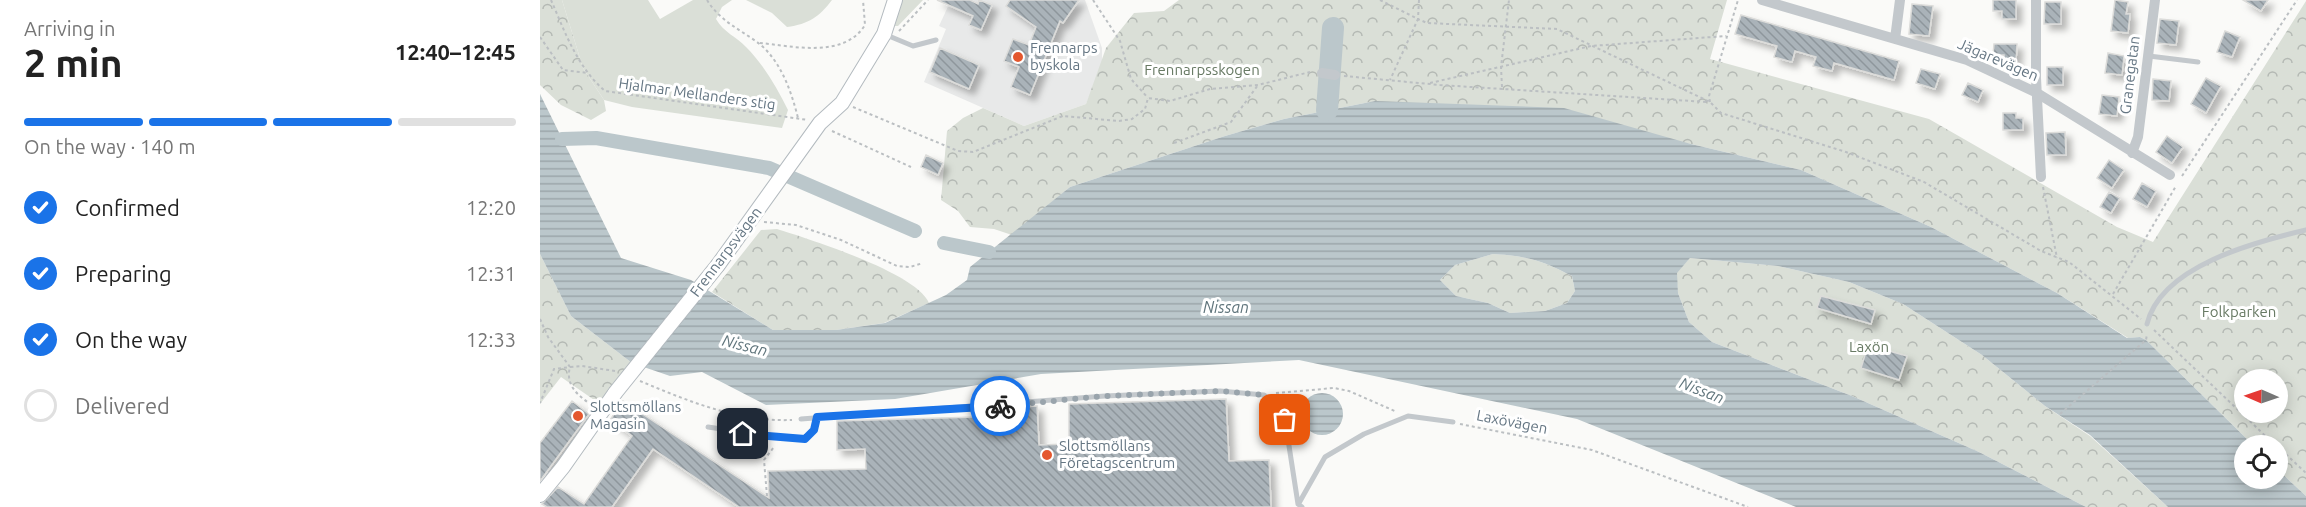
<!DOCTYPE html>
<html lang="en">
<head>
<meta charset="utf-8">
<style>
	body { margin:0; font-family:Ubuntu,sans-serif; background:#f2f2f2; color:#222; height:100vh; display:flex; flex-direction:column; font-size:22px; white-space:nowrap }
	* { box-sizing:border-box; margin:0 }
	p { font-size:20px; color:#767676 }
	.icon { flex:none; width:33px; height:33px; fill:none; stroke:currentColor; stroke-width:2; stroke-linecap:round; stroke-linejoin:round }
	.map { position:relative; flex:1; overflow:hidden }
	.panel { display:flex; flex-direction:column; background:#fff; width:540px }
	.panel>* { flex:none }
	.needle { width:39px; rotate:272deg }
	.buttons { position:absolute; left:1694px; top:369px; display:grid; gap:12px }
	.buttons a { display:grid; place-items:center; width:54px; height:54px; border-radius:50%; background:#fff; box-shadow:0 3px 15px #0003; font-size:30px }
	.pin { position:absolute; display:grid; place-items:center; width:51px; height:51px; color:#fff; margin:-26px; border-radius:12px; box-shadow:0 3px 9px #0006 }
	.courier { position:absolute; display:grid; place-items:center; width:60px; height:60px; margin:-30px; border:4px solid #1a73e8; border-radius:50%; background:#fff; color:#222; box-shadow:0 2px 8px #0007 }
	.overview em { font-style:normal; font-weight:600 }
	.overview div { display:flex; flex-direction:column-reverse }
	.overview { display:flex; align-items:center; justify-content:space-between; height:102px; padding:0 24px }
	h1 { font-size:39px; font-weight:600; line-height:45px }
	.bar { display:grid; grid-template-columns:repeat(4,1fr); gap:9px 6px; align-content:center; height:72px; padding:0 24px }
	.bar i { height:8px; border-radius:4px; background:#e0e0e0 }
	.bar .current { background:#1a73e8 }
	.bar p { grid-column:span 4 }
	ol { padding:0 24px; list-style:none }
	li { display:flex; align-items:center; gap:18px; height:66px }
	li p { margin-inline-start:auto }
	li .icon { padding:6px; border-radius:50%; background:#1a73e8; color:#fff; stroke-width:4 }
	li:last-child { color:#767676 }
	li i { width:33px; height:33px; border:3px solid #e0e0e0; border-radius:50% }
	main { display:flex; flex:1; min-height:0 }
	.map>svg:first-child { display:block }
	.built { fill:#e8e9e9 }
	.green { fill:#dadfd7 }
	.forest { fill:url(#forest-crowns); fill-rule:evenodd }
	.water { fill:url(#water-rules); fill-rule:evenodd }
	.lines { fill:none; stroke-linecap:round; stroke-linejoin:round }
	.canal { stroke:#bbc7cb; stroke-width:14 }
	.river { stroke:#bbc7cb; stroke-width:22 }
	.building { fill:url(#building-back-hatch); stroke:#dcdcda; stroke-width:1.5; filter:url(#shadow) }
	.secondary-casing { stroke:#b3babf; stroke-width:16 }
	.path { stroke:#bbbfc2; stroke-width:2; stroke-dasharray:3 3; stroke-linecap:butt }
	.lane { stroke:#c3c8cc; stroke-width:5 }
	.street { stroke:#c3c8cc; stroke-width:10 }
	.secondary { stroke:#fff; stroke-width:14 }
	.secondary-bridge-casing { stroke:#b3babf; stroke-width:16; stroke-linecap:butt }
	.secondary-bridge { stroke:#fff; stroke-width:14 }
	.done { stroke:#99a4ac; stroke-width:6; stroke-dasharray:0 10.8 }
	.route { stroke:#1a73e8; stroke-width:8 }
	.poi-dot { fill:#e4572e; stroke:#fff; stroke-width:2 }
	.labels { text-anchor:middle; stroke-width:6; stroke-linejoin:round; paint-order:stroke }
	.poi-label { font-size:15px; fill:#657683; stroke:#fff; text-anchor:start }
	.street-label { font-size:15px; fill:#657683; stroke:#fff }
	.park-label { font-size:15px; fill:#687a64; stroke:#fff }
	.water-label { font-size:16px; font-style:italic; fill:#60757c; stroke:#fff }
</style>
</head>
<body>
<main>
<section class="panel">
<div class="overview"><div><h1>2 min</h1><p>Arriving in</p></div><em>12:40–12:45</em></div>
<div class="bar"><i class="current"></i><i class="current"></i><i class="current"></i><i></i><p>On the way · 140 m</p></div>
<ol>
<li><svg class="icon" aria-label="check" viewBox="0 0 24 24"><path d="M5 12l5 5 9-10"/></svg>Confirmed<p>12:20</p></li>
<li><svg class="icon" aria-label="check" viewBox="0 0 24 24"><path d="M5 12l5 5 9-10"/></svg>Preparing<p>12:31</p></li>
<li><svg class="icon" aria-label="check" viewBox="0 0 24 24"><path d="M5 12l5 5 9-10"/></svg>On the way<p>12:33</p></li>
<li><i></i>Delivered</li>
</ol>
</section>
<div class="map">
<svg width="1766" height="507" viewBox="0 0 1766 507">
	<defs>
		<pattern id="forest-crowns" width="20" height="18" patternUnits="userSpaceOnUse" patternTransform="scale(1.5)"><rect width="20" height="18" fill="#dadfd7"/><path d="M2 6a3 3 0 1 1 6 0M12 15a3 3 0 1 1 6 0" fill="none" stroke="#b4b9b4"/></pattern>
		<pattern id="water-rules" width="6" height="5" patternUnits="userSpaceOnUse" patternTransform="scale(1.5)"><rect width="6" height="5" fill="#bbc7cb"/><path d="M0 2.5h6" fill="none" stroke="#9ca6aa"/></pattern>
		<pattern id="building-back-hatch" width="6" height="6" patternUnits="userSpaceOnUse" patternTransform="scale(1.5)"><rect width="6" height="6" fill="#aab3b9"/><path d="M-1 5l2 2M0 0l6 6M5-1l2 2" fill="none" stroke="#8e969c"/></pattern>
		<filter id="shadow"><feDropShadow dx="5.5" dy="5.5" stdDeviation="3" flood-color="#0004"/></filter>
	</defs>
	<rect width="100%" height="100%" fill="#fafaf8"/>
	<path class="built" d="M411,0H545L562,48V66L546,104L484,126L384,82L406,29L399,26Z"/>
	<path class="green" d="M22,0H108L120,19L153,0H192L182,7L176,19C184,33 196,36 206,47C224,65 237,88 248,110L242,128L92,107L64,100L43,68Z
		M206,0H292C279,17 269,24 247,27L232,13Z
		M362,0H383L358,26H354Z"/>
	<path class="forest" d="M0,0H22L43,68L64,100L66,111L51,120L21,105L0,85Z
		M639,0H1187L1170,59L1389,119L1577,227L1613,242L1766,1V496L1737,469V446L1713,445L1606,340L1600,337L1588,338L1517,293L1391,227L1261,170L1151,144L835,101L744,119L685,136L530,187L472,235L454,229L430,227L418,211L401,200L407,131L423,118L443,108L484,126L546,104L566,48L594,13L624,11ZM1704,380H1737V412H1704Z
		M237,229C269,239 377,273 389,303L344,323L296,330H233L172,292L221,230Z
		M0,254L31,316L92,363L60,404L21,377L0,404Z
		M953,254C987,256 1001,260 1032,276L1035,291L1027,303L1005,311L970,313L948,303L916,296L900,280L915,265Z
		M1150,258L1238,266L1309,282L1363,304L1442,355L1505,406L1550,436L1628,507H1546L1439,452L1312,396L1172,342L1149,322L1138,293L1136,273Z"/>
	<path class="water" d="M0,94L81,258L151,280L233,330H296L345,323L406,295L427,280L430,267L530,187L685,136L744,119L835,101L1024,108L1151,144L1261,170L1391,227L1517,293L1587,338L1600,337L1606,340L1713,445L1704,446V478H1737V469L1766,496V507H1628L1550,435L1505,406L1442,355L1363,304L1309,282L1238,266L1150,258L1137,273L1138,293L1149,322L1172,342L1312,396L1439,452L1546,507H1256L1037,419L759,360L501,374L355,399L226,405L162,372L130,376L92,363L31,316L0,254ZM953,254C987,256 1001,260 1032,276L1035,291L1027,303L1005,311L970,313L948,303L916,296L900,280L915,265Z
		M761 414a21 21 0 1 1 42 0a21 21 0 1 1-42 0Z"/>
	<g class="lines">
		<path class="canal" d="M22,139L56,138L229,168L375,231
			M404,243L449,252"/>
		<path class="river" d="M787,110L793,28"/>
	</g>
	<path class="building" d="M397,0H430L438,4L439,0L452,5L441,30L429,25L433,16Z
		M470,0H539L523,23L520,21L490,95L471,87L479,67L464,61L473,39L489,45L496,27L466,6Z
		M1453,0H1476V19H1462V11H1453Z
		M1575,0L1588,2L1586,14H1590L1588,33L1571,31Z
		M1703,0H1728L1721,11Z
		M1505,2H1521V24H1504Z
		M1372,4L1393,6L1389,36L1369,34Z
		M1201,15L1359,61L1354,80L1294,63L1292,71L1273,66L1276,57L1255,51L1252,62L1234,57L1237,46L1195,34Z
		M1620,19L1639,21L1636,45L1617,43Z
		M1685,31L1700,37L1692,57L1677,52Z
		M1454,44H1477L1476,61H1464V55H1453Z
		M400,48L439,65L429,89L390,72Z
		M1568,53L1584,56L1582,75L1565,73Z
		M1507,67H1523V85H1507Z
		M1381,69L1400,74L1395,89L1376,83Z
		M1666,78L1681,86L1666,113L1651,104Z
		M1613,79L1631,81L1629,101L1612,100Z
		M1428,83L1443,90L1438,102L1422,95Z
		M1562,95L1579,97L1577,116L1559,114Z
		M1463,113H1476V118H1483V130H1463Z
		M1525,132L1526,155H1507L1506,133Z
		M1627,136L1643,147L1632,163L1616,152Z
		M386,155L403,163L398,175L381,167Z
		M1569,160L1584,170L1572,188L1557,178Z
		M1602,183L1616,191L1607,207L1593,199Z
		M1569,192L1580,198L1571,213L1560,207Z
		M1281,296L1335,310L1331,324L1277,308Z
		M1328,345L1367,356L1359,380L1321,368Z
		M686,399L689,461L729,460L731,507H199L113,449L72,507H7L2,504L18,487L44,504L92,436L70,420L83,401L229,498L228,471L326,469L325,449L297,450V421L470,416V408L497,406L499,445L529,444V404Z
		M32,401L49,414L0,481V443Z"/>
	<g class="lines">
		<defs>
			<path id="secondary" d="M178,265L280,123L302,103L344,34L355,0
				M0,495L23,467L75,393"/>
		</defs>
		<use href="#secondary" class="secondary-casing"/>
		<path class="path" d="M11,0C25,32 37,67 65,91L268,120
			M167,0C179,20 199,29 217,42C240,59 251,90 258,118
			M553,0L580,41L591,79L608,98
			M840,0L878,19L850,80
			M879,0L878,19L887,23L1017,29L1170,102L1181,113L1306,152L1384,182L1501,251L1529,262L1601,319
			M359,31L388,0
			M0,37L23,70L48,73
			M220,43C252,46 304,59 325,25L323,0
			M804,76L900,85L1167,102
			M890,83L1051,46L1186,36
			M962,87L961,67L969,0
			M1170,102L1169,96L1198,0
			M313,107L418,151L433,152L523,116L579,121L592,119L605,109L608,98L630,101L670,89L718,85L770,72
			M292,131L371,167
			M634,143L691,122L718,85
			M1642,176L1757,0
			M1503,187L1517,258
			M224,222L256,225L301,240L357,266L370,267L383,263
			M1573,294L1636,186
			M0,319L8,337L30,367L14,369L0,403
			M1614,330L1736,446
			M100,381C148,401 198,422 252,420
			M736,393L794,388L809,391L857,412
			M52,405C38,396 25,385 30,367L42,366L75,371
			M1520,414L1606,340L1607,334
			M920,424L1052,450L1208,507
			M1737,446L1766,473
			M227,496L224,460L234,447"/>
		<path class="lane" d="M344,34L373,46L396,40
			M1609,56L1658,62
			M1607,324C1621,266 1715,242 1766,230
			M261,419L565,396L680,391L724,395L739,407L745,420L758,504L762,507
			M168,427L241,438L265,439L274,430L277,417
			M759,503L785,457L824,434L868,416L913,422"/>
		<path class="street" d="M1222,0L1427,60L1497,93L1630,175
			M1496,0V78L1501,177
			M1355,39L1360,0
			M782,73L795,75
			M1592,153L1598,137L1615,0"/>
		<use href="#secondary" class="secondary"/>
		<defs>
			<path id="secondary-bridge" d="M75,393L178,265"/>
		</defs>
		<use href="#secondary-bridge" class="secondary-bridge-casing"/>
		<use href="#secondary-bridge" class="secondary-bridge"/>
	</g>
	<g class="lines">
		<path class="done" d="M460,406L565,396L680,391L724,395L739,407L745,420"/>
		<path class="route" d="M203,434L265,439L274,430L277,417L460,406"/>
	</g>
	<g class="poi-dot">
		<circle cx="478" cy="57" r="6"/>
		<circle cx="38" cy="416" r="6"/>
		<circle cx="507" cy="455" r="6"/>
	</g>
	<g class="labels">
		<g class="poi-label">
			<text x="490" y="53">Frennarps<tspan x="490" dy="17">byskola</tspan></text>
			<text x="50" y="412">Slottsmöllans<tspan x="50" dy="17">Magasin</tspan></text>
			<text x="519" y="451">Slottsmöllans<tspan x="519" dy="17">Företagscentrum</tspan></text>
		</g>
		<g class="street-label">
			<text transform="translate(1458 60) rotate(23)" y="5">Jägarevägen</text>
			<text transform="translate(1590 75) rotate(-83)" y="5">Granegatan</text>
			<text transform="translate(157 94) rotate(8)" y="5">Hjalmar Mellanders stig</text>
			<text transform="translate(186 252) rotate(-53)" y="5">Frennarpsvägen</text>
			<text transform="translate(972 422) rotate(11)" y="5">Laxövägen</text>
		</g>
		<g class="park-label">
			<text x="662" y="75">Frennarpsskogen</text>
			<text x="1699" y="317">Folkparken</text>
			<text x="1329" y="352">Laxön</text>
		</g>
		<g class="water-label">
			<text x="686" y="313">Nissan</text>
			<text transform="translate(205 345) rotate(14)" y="6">Nissan</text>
			<text transform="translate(1162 390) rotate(21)" y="6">Nissan</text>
		</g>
	</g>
</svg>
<div class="buttons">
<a><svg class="needle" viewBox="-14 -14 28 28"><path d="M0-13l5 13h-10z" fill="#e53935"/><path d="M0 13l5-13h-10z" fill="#767676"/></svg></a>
<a><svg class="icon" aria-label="locate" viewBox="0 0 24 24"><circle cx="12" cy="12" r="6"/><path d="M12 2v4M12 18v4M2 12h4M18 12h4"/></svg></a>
</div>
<div class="pin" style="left:745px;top:420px;background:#ea580c"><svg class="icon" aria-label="bag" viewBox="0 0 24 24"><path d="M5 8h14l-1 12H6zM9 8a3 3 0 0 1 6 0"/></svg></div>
<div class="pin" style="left:203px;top:434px;background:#1f2937"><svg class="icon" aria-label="home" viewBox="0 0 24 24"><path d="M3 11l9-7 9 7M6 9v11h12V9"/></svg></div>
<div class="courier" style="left:460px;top:406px"><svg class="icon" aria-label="bike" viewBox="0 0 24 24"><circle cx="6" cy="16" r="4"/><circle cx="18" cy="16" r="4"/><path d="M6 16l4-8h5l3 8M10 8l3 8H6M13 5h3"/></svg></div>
</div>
</main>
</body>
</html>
